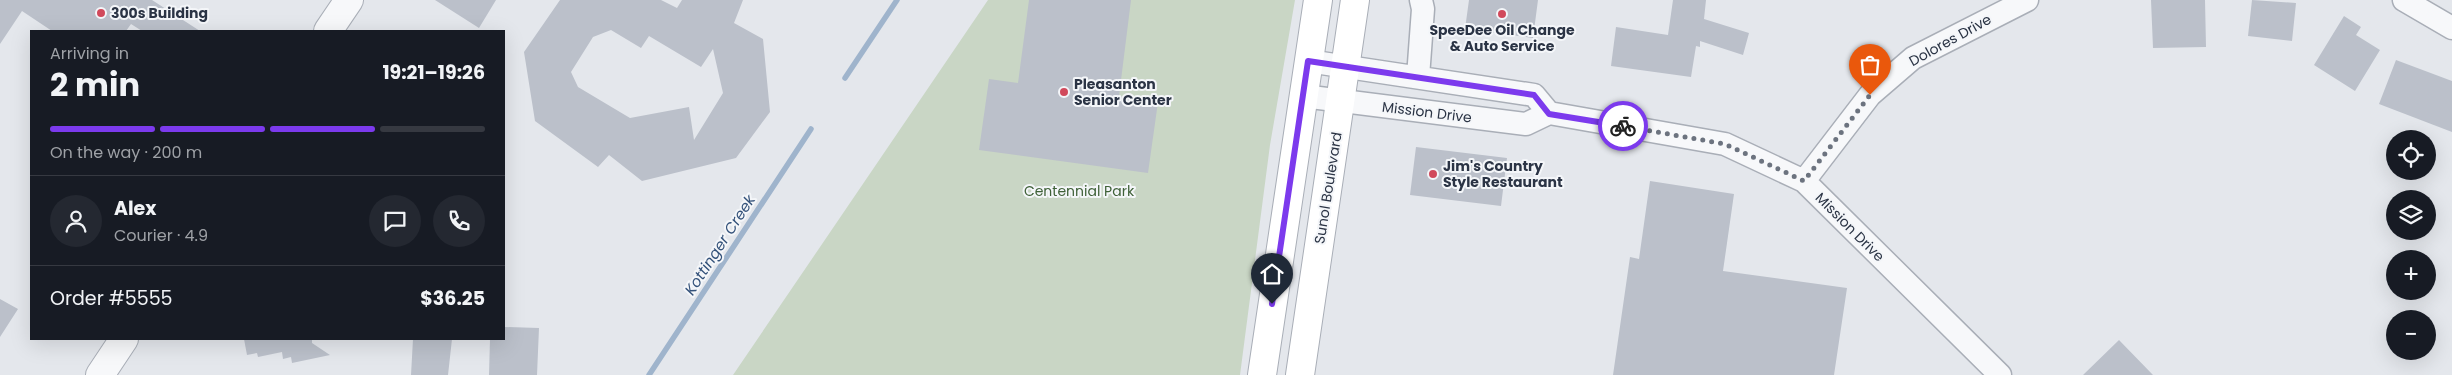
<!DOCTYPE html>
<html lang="en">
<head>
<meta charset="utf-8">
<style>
	body { margin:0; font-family:Poppins,sans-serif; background:#242831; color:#f1f3f6; height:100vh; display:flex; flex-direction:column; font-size:19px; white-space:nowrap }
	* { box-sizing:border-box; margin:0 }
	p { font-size:16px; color:#9ea1a6 }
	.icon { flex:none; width:28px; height:28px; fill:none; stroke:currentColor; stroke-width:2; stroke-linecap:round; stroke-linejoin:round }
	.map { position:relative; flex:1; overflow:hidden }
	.drawer { position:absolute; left:30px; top:30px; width:475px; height:310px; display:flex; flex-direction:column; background:#171b24; border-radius:0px; box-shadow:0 5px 20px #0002 }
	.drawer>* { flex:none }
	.buttons { position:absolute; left:2386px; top:130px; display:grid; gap:10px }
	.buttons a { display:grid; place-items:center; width:50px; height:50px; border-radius:50%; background:#171b24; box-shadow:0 5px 20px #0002; font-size:25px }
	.pin { position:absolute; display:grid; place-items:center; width:42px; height:42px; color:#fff; margin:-51px -21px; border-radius:50% 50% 50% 0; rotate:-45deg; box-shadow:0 0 5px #0007 }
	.pin .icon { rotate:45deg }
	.courier { position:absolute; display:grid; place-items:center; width:50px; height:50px; margin:-25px; border:4px solid #7c3aed; border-radius:50%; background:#fff; color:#222; box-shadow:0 1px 6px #0007 }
	.headline em { font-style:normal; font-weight:700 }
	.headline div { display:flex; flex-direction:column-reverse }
	.headline { display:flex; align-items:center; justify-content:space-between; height:85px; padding:0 20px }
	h1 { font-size:32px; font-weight:700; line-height:38px }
	.bar { display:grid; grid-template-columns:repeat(4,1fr); gap:8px 5px; align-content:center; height:60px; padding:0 20px }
	.bar i { height:6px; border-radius:4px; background:#363941 }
	.bar .current { background:#7c3aed }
	.bar p { grid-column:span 4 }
	.line { display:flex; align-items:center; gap:12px; padding:0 20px; border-top:1px solid #363941 }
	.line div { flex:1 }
	.round { display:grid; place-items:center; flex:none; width:52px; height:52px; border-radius:26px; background:#242831 }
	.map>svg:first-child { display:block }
	.green { fill:#c9d6c5 }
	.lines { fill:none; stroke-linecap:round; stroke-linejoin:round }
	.stream { stroke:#9fb4cc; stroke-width:5.5 }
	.building { fill:#bbc0ca; fill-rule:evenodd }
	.minor-casing { stroke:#a9aeb7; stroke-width:25 }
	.tertiary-casing { stroke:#a9aeb7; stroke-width:30 }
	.secondary-casing { stroke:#a9aeb7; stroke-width:30 }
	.minor { stroke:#f7f8fa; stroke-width:22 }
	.tertiary { stroke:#f7f8fa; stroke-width:28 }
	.secondary { stroke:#fff; stroke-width:28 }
	.done { stroke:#6c737f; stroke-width:5; stroke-dasharray:0 9 }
	.route { stroke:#7c3aed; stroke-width:6 }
	.poi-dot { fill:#d1495b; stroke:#f4f6f9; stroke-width:2 }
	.labels { text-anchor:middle; stroke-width:4; stroke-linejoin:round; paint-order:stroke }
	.poi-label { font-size:14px; font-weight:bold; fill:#2b3445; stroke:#f4f6f9; text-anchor:start }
	.street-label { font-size:14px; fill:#2b3445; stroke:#f4f6f9 }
	.park-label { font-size:14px; fill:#3f6138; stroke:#f4f6f9 }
	.water-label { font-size:15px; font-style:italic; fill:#34527a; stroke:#f4f6f9 }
</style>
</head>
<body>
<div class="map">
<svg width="2452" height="375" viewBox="0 0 2452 375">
	<rect width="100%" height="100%" fill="#e4e7ec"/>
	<path class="green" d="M988,0H1295L1270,145L1240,375H733Z"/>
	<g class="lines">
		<path class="stream" d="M845,78L897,0
			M649,375L811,129"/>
	</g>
	<path class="building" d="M0,0H152L200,31H142L131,24L126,31H52L22,11L0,44Z
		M435,0H496L479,28Z
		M560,0H661L677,8L682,0H743L734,23L763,39L770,112L736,158L642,181L609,155L598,167L535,121L524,52ZM611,30L641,48L649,36L701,67L713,49L723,93L694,140L689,107L630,118L578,87L571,72L593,37Z
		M1029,0H1131L1119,96L1158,102L1148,173L979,150L989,79L1018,83Z
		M1469,0H1538L1533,38L1465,29Z
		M1673,0H1706L1704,19L1749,33L1743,55L1700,41V47L1696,46L1691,77L1611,66L1616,27L1668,35Z
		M2151,0H2205L2206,47L2153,48Z
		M2252,0L2296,3L2292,41L2248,36Z
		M2344,16L2361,27L2356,35L2380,50L2355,91L2314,65Z
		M2396,60L2452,81V132L2379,104Z
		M1416,147L1507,158L1501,206L1410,195Z
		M1650,181L1734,194L1723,271L1847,288L1834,375H1613L1630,257L1639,259Z
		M0,299L18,309L0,337Z
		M504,327L539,328L537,375H489L490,339H504Z
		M244,339H312V343L330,355L292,363L291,357L283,359L282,352L258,357L257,353L247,355Z
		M413,339H452L448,375H411Z
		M2119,340L2153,375H2083Z"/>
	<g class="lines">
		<defs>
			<path id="minor" d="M2404,0L2452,28
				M1308,61L1534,95L1549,113
				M1418,77L1423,9L1421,0
				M1303,96L1526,124L1549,113L1725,144L1804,181L2000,375
				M1804,181L1870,95L1913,58L2027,0"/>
			<path id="tertiary" d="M328,31L349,0
				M100,375L124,339"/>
			<path id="secondary" d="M1262,375L1318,0
				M1300,375L1355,0"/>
		</defs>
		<use href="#minor" class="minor-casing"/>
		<use href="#tertiary" class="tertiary-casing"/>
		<use href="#secondary" class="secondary-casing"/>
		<use href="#minor" class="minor"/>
		<use href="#tertiary" class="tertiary"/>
		<use href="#secondary" class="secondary"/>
	</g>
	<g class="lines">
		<path class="done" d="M1623,126L1725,144L1804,181L1870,95"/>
		<path class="route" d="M1272,304L1308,61L1534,95L1549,114L1623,126"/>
	</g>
	<g class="poi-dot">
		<circle cx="101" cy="13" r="5"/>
		<circle cx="1502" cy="14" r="5"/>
		<circle cx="1064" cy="92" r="5"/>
		<circle cx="1433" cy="174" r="5"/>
	</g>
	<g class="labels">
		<g class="poi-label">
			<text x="111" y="18">300s Building</text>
			<text x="1502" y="35" text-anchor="middle">SpeeDee Oil Change<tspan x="1502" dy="16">&amp; Auto Service</tspan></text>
			<text x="1074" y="89">Pleasanton<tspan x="1074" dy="16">Senior Center</tspan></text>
			<text x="1443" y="171">Jim's Country<tspan x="1443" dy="16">Style Restaurant</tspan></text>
		</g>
		<g class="street-label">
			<text transform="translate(1950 40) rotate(-29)" y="5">Dolores Drive</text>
			<text transform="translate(1427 112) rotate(7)" y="5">Mission Drive</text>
			<text transform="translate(1328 188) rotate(-81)" y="5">Sunol Boulevard</text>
			<text transform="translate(1850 227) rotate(45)" y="5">Mission Drive</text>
		</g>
		<g class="park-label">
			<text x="1079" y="196">Centennial Park</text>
		</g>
		<g class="water-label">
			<text transform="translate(720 245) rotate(-57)" y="5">Kottinger Creek</text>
		</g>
	</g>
</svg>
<div class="buttons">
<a><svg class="icon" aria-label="locate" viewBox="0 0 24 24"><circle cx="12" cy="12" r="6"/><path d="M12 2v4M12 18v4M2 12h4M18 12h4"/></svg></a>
<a><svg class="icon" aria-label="layers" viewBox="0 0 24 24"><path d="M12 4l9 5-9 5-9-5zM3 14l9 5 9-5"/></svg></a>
<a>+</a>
<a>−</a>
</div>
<div class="pin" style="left:1870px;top:95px;background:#ea580c"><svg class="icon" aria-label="bag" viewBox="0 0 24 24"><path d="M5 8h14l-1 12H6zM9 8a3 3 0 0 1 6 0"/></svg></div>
<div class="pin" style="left:1272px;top:304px;background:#1f2937"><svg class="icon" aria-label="home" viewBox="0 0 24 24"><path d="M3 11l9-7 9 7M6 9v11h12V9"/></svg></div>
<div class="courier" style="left:1623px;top:126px"><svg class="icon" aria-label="bike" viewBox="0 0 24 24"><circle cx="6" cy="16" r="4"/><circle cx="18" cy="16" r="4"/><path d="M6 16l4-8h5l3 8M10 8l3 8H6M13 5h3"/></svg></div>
<section class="drawer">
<div class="headline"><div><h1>2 min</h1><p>Arriving in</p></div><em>19:21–19:26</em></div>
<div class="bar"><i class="current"></i><i class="current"></i><i class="current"></i><i></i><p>On the way · 200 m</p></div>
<div class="line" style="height:90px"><a class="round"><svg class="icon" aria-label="person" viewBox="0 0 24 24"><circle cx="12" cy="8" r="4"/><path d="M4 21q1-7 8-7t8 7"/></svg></a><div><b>Alex</b><p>Courier · 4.9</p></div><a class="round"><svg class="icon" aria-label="chat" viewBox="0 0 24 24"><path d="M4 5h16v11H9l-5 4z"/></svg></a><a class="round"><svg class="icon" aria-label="phone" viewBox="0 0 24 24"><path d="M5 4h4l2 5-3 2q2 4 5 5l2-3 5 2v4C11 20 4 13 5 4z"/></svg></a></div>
<div class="line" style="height:65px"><div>Order #5555</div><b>$36.25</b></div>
</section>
</div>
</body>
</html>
